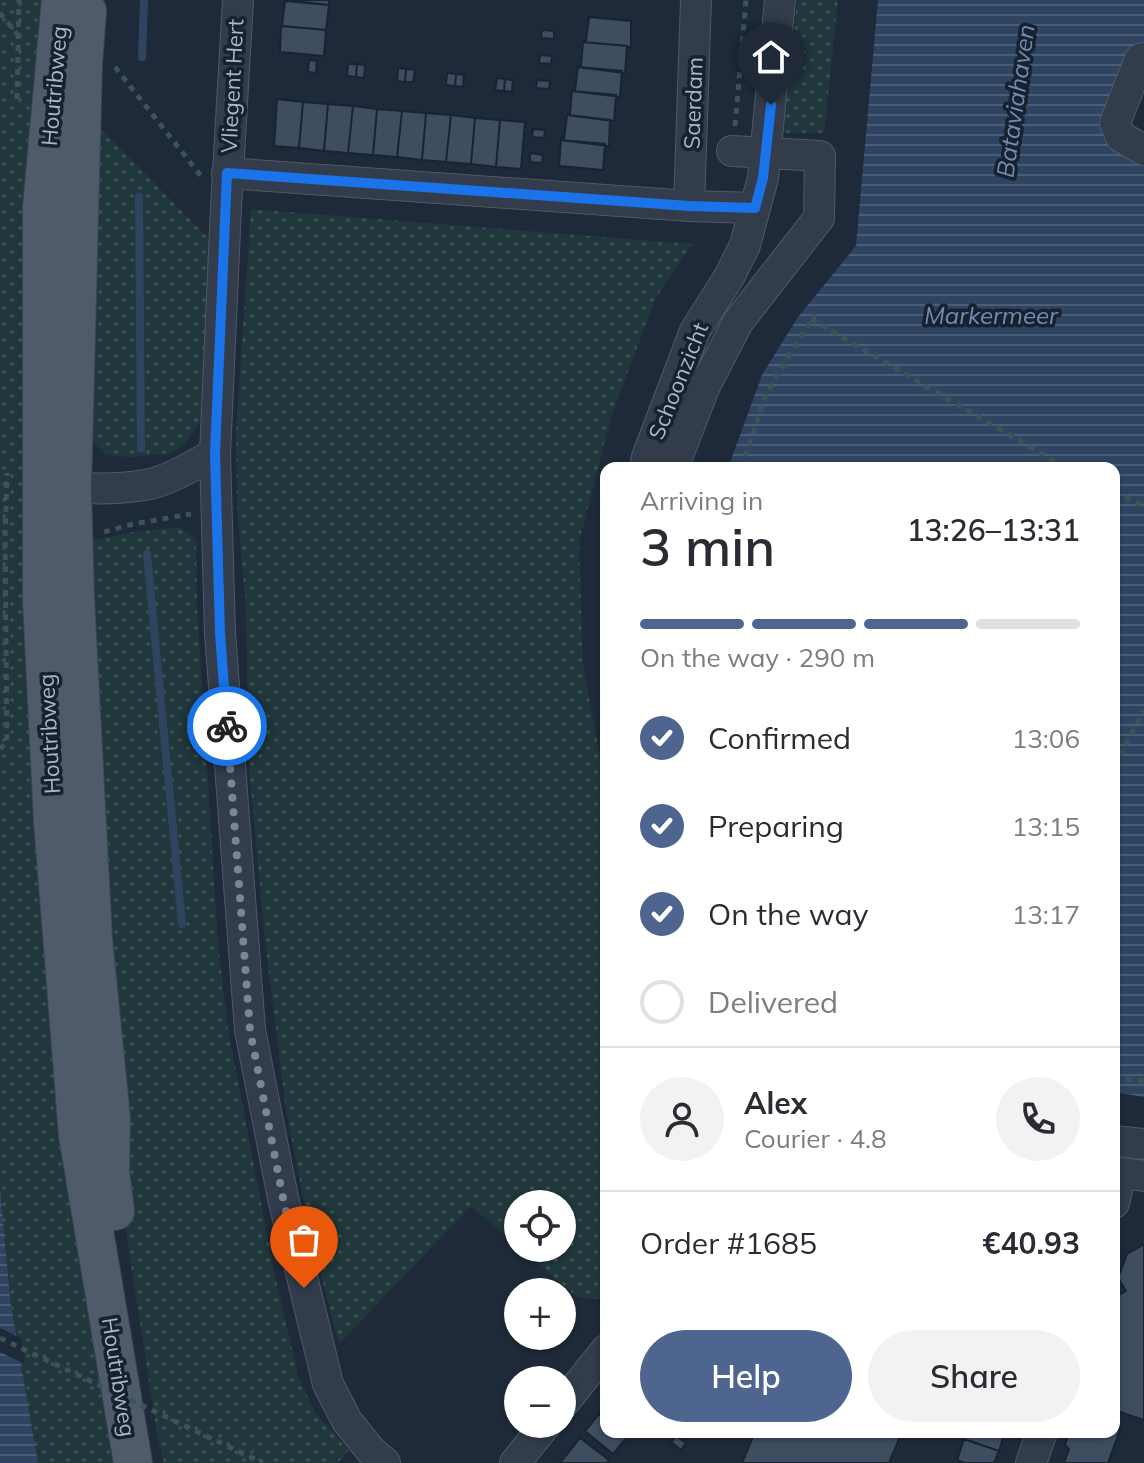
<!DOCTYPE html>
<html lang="en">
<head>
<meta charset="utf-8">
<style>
	body { margin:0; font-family:Mulish,sans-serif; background:#f2f2f3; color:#2b2b33; height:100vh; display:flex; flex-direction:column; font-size:30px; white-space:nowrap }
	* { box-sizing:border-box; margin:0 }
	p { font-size:26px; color:#7c7c81 }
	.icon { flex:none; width:44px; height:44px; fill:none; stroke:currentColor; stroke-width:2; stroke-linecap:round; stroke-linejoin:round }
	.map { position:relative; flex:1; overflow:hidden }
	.sheet { position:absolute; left:600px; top:462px; width:520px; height:976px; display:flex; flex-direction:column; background:#fff; border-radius:16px; box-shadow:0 2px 6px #0004 }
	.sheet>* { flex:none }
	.tools { position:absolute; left:504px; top:1190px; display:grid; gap:16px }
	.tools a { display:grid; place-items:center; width:72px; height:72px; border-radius:50%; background:#fff; box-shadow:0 2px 6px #0004; font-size:40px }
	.pin { position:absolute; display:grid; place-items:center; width:68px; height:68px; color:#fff; margin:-82px -34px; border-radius:50% 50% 50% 0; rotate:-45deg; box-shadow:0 0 8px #0007 }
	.pin .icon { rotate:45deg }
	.courier { position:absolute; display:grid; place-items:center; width:80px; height:80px; margin:-40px; border:6px solid #1a73e8; border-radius:50%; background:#fff; color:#222; box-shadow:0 2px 10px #0007 }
	.headline em { font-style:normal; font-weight:600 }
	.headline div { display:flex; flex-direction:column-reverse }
	.headline { display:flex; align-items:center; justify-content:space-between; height:136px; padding:0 40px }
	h1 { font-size:52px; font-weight:600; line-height:60px }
	.bar { display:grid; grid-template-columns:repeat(4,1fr); gap:12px 8px; align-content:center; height:96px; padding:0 40px }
	.bar i { height:10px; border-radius:6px; background:#e1e1e2 }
	.bar .current { background:#4e668f }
	.bar p { grid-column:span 4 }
	.line { display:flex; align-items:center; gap:20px; padding:0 40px; border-top:2px solid #e1e1e2 }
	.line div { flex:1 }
	.round { display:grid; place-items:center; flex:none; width:84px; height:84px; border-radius:42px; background:#f2f2f3 }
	ol { padding:0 40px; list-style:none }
	li { display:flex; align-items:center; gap:24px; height:88px }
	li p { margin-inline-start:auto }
	li .icon { padding:8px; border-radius:50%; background:#4e668f; color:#fff; stroke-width:4 }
	li:last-child { color:#7c7c81 }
	li i { width:44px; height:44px; border:4px solid #e1e1e2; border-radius:50% }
	.primary-button { display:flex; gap:16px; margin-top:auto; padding:16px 40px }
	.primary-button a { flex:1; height:92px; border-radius:48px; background:#4e668f; color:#fff; font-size:32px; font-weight:600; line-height:92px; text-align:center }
	.primary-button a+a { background:#f2f2f3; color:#2b2b33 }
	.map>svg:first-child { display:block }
	.grass { fill:url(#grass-dots) }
	.water { fill:url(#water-rules) }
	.pier { fill:#1e2a3a }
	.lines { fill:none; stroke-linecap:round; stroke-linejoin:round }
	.stream { stroke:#2e4461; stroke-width:8 }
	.building { fill:#3e4d60; stroke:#192331; stroke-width:2 }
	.minor-casing { stroke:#4f5a68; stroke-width:32 }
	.major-casing { stroke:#3b4554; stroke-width:40 }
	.path { stroke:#3b5455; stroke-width:5; stroke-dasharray:6 6; stroke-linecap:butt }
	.minor { stroke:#323c4a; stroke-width:30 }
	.major { stroke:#4f5b6b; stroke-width:38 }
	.path-bridge { stroke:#3b5455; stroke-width:5; stroke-dasharray:6 6; stroke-linecap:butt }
	.done { stroke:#7a8696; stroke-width:8; stroke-dasharray:0 14.4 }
	.route { stroke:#1a73e8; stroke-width:10 }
	.labels { text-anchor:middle; stroke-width:7; stroke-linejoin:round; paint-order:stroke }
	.street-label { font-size:22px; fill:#acb7c7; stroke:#18212f }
	.water-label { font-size:24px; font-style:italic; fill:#718eb2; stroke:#18212f }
</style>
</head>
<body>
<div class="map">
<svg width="1144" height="1463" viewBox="0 0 1144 1463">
	<defs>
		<pattern id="grass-dots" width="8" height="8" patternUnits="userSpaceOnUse" patternTransform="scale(2)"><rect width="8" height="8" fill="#20383b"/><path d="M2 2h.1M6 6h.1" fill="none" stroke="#3e5356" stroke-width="1.8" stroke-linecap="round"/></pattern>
		<pattern id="water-rules" width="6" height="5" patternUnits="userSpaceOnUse" patternTransform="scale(2)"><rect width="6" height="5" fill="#2e4461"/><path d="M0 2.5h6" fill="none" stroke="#4a5d76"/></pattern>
	</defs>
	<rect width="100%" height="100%" fill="#1e2a3a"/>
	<path class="grass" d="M0,0H53L36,554L128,1463H38L10,1299L0,1188Z
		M797,0H838L824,133H780L791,65Z
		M100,128L210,240L204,394L200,421L184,445L169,454L129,457L106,455L93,442L88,428Z
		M251,209L692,244L655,300L612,414L579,542L583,665L601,762L606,774V1300L577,1297L520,1248H562V1204H518V1246L471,1206L339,1344L311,1236L286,1111L265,941L248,757L246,607L237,507L236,432Z
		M179,527L196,539L197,606L218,943L228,1029L276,1281L299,1379L316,1414L349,1450L338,1463H164L157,1433L124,1219L84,542L134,532Z"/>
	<path class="water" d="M878,0H1144V46L1106,123L1144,157V1097L1114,1092V468H728L762,375L798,317L856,246Z
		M0,1188L10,1299L38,1463H0Z"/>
	<path class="pier" d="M0,1328L21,1338L25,1364L0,1352Z"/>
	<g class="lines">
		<path class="stream" d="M142,57L144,0
			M139,197L141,449
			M147,554L182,924"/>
	</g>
	<path class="building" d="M285,0H329V5Z
		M285,1L329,5L326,30L282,26Z
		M589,17L631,21V48L627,46L583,42L586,41Z
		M281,26L326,30L324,56L280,52Z
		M542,30L554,31V39L541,38Z
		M583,42L627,46L625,73L578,67L581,65Z
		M540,55L552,56L551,64L539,63Z
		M309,60L317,61L316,73L308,72Z
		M348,64H357L356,77L347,76Z
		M357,64L365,65L364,78L356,77Z
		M578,67L622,71L620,97L572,91L575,90Z
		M398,68L406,69L405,82L397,81Z
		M406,69L415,70L413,82H405Z
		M447,73L456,74L455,86L446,85Z
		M456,74L464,75L463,87L455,86Z
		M497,78L505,79L504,91L495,90Z
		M505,79L513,80L512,92L504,91Z
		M537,80L550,81L549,89L536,88Z
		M572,91L616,95L614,121L567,115L570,114Z
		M277,99L303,102L299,148L274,146Z
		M303,102L328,104L324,151L299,148Z
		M328,104L353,106L348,153L324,151Z
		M353,106L377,109L373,155L348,153Z
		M377,109L402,111L397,157L373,155Z
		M402,111L426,113L422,160L397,157Z
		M426,113L451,115L446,162L422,160Z
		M451,115L475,118L471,164L446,162Z
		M567,115L610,120L609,146L561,140V138L564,139Z
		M475,118L500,120L496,167L471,164Z
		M500,120L525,122L521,169L496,167Z
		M533,129L545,130L544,138L532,137Z
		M561,140L605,144L603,170L559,166Z
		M530,153L543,155L542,163L530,162Z
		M1144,1244V1420L1114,1410V1305L1118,1295L1126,1291L1118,1278L1127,1254Z
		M599,1414L606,1420V1432H621L627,1437L613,1454L585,1431Z
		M1114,1428L1120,1430L1108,1463H1064L1069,1449L1065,1445L1068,1435L1073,1437L1075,1432H1114Z
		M755,1432H902L889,1463H742Z
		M967,1432H1005L999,1451L964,1439Z
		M676,1436L686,1443L681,1450L671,1442Z
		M580,1438L609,1460L607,1463H560Z
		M964,1439L999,1451L994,1463H965L957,1460Z"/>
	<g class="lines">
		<defs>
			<path id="minor" d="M1144,58L1140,59L1115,123L1121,137L1144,150
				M227,173L689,206L755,208
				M689,206L696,0
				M215,454L220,633L250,1030L283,1198L328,1384L347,1421L371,1451L385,1463
				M645,468L647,457L695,331L729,277L745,245L763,178L780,0
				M673,468L704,388L738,322L819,218L820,156L732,151
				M50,485C81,489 114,490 145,485C169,481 193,465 215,454L226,207L238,0
				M1114,1141L1144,1144
				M1114,1172L1144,1176
				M1114,1203L1121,1174
				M562,1405L606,1350
				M515,1463L546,1424
				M1031,1463L1042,1432"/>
			<path id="major" d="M61,0L42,208V600L53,821L78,1135L133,1463
				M87,11L83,63L72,488L75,598L93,939L111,1118L110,1172L115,1211"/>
		</defs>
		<use href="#minor" class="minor-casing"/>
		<use href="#major" class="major-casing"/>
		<path class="path" d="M0,13L17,34
			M115,67L201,176
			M17,99L19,0
			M735,126L746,0
			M811,319L1066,468
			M741,468L767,392L815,314
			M1114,492L1144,506
			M104,532L133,524L191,514
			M0,749L7,742L5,537L7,473
			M1114,766L1144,710
			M1114,1078L1144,1081"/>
		<use href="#minor" class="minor"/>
		<use href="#major" class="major"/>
		<path class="path-bridge" d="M0,1338L263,1463"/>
	</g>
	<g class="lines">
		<path class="done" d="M227,726L250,1030L283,1198L304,1288"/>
		<path class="route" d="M227,726L220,633L215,454L227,173L689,206L755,208L763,178L771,105"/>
	</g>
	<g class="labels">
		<g class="street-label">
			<text transform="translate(54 86) rotate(-85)" y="8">Houtribweg</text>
			<text transform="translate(232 86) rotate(-87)" y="8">Vliegent Hert</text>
			<text transform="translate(693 103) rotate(-88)" y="8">Saerdam</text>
			<text transform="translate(678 381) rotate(-68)" y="8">Schoonzicht</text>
			<text transform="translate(49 734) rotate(-93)" y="8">Houtribweg</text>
			<text transform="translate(119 1377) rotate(81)" y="8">Houtribweg</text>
		</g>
		<g class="water-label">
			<text transform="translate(1016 101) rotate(-82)" y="8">Bataviahaven</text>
			<text x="991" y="324">Markermeer</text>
		</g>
	</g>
</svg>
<div class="tools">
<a><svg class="icon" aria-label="locate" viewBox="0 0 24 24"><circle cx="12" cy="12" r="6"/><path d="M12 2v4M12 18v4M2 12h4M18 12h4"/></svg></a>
<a>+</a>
<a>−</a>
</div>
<div class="pin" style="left:304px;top:1288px;background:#ea580c"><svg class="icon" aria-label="bag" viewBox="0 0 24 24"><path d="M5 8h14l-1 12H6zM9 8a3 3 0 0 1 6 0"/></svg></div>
<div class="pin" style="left:771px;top:105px;background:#1f2937"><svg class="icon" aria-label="home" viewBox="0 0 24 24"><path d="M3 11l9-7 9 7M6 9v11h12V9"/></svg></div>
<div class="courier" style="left:227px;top:726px"><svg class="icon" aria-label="bike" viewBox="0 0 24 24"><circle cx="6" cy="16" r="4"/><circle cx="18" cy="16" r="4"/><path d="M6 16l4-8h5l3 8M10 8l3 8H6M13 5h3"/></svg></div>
<section class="sheet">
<div class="headline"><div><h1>3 min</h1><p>Arriving in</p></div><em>13:26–13:31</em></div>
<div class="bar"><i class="current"></i><i class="current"></i><i class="current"></i><i></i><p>On the way · 290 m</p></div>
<ol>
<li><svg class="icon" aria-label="check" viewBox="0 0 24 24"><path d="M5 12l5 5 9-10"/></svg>Confirmed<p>13:06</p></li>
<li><svg class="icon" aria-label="check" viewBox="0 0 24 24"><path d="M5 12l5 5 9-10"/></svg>Preparing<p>13:15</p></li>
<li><svg class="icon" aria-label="check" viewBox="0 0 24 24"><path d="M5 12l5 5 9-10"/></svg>On the way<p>13:17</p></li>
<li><i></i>Delivered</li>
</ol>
<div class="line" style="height:144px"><a class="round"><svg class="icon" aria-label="person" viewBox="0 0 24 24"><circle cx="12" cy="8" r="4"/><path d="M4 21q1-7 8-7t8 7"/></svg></a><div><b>Alex</b><p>Courier · 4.8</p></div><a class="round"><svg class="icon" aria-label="phone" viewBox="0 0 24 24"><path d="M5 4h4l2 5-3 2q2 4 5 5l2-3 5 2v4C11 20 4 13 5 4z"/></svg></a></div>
<div class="line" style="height:104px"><div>Order #1685</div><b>€40.93</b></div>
<div class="primary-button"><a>Help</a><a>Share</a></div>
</section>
</div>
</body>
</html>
